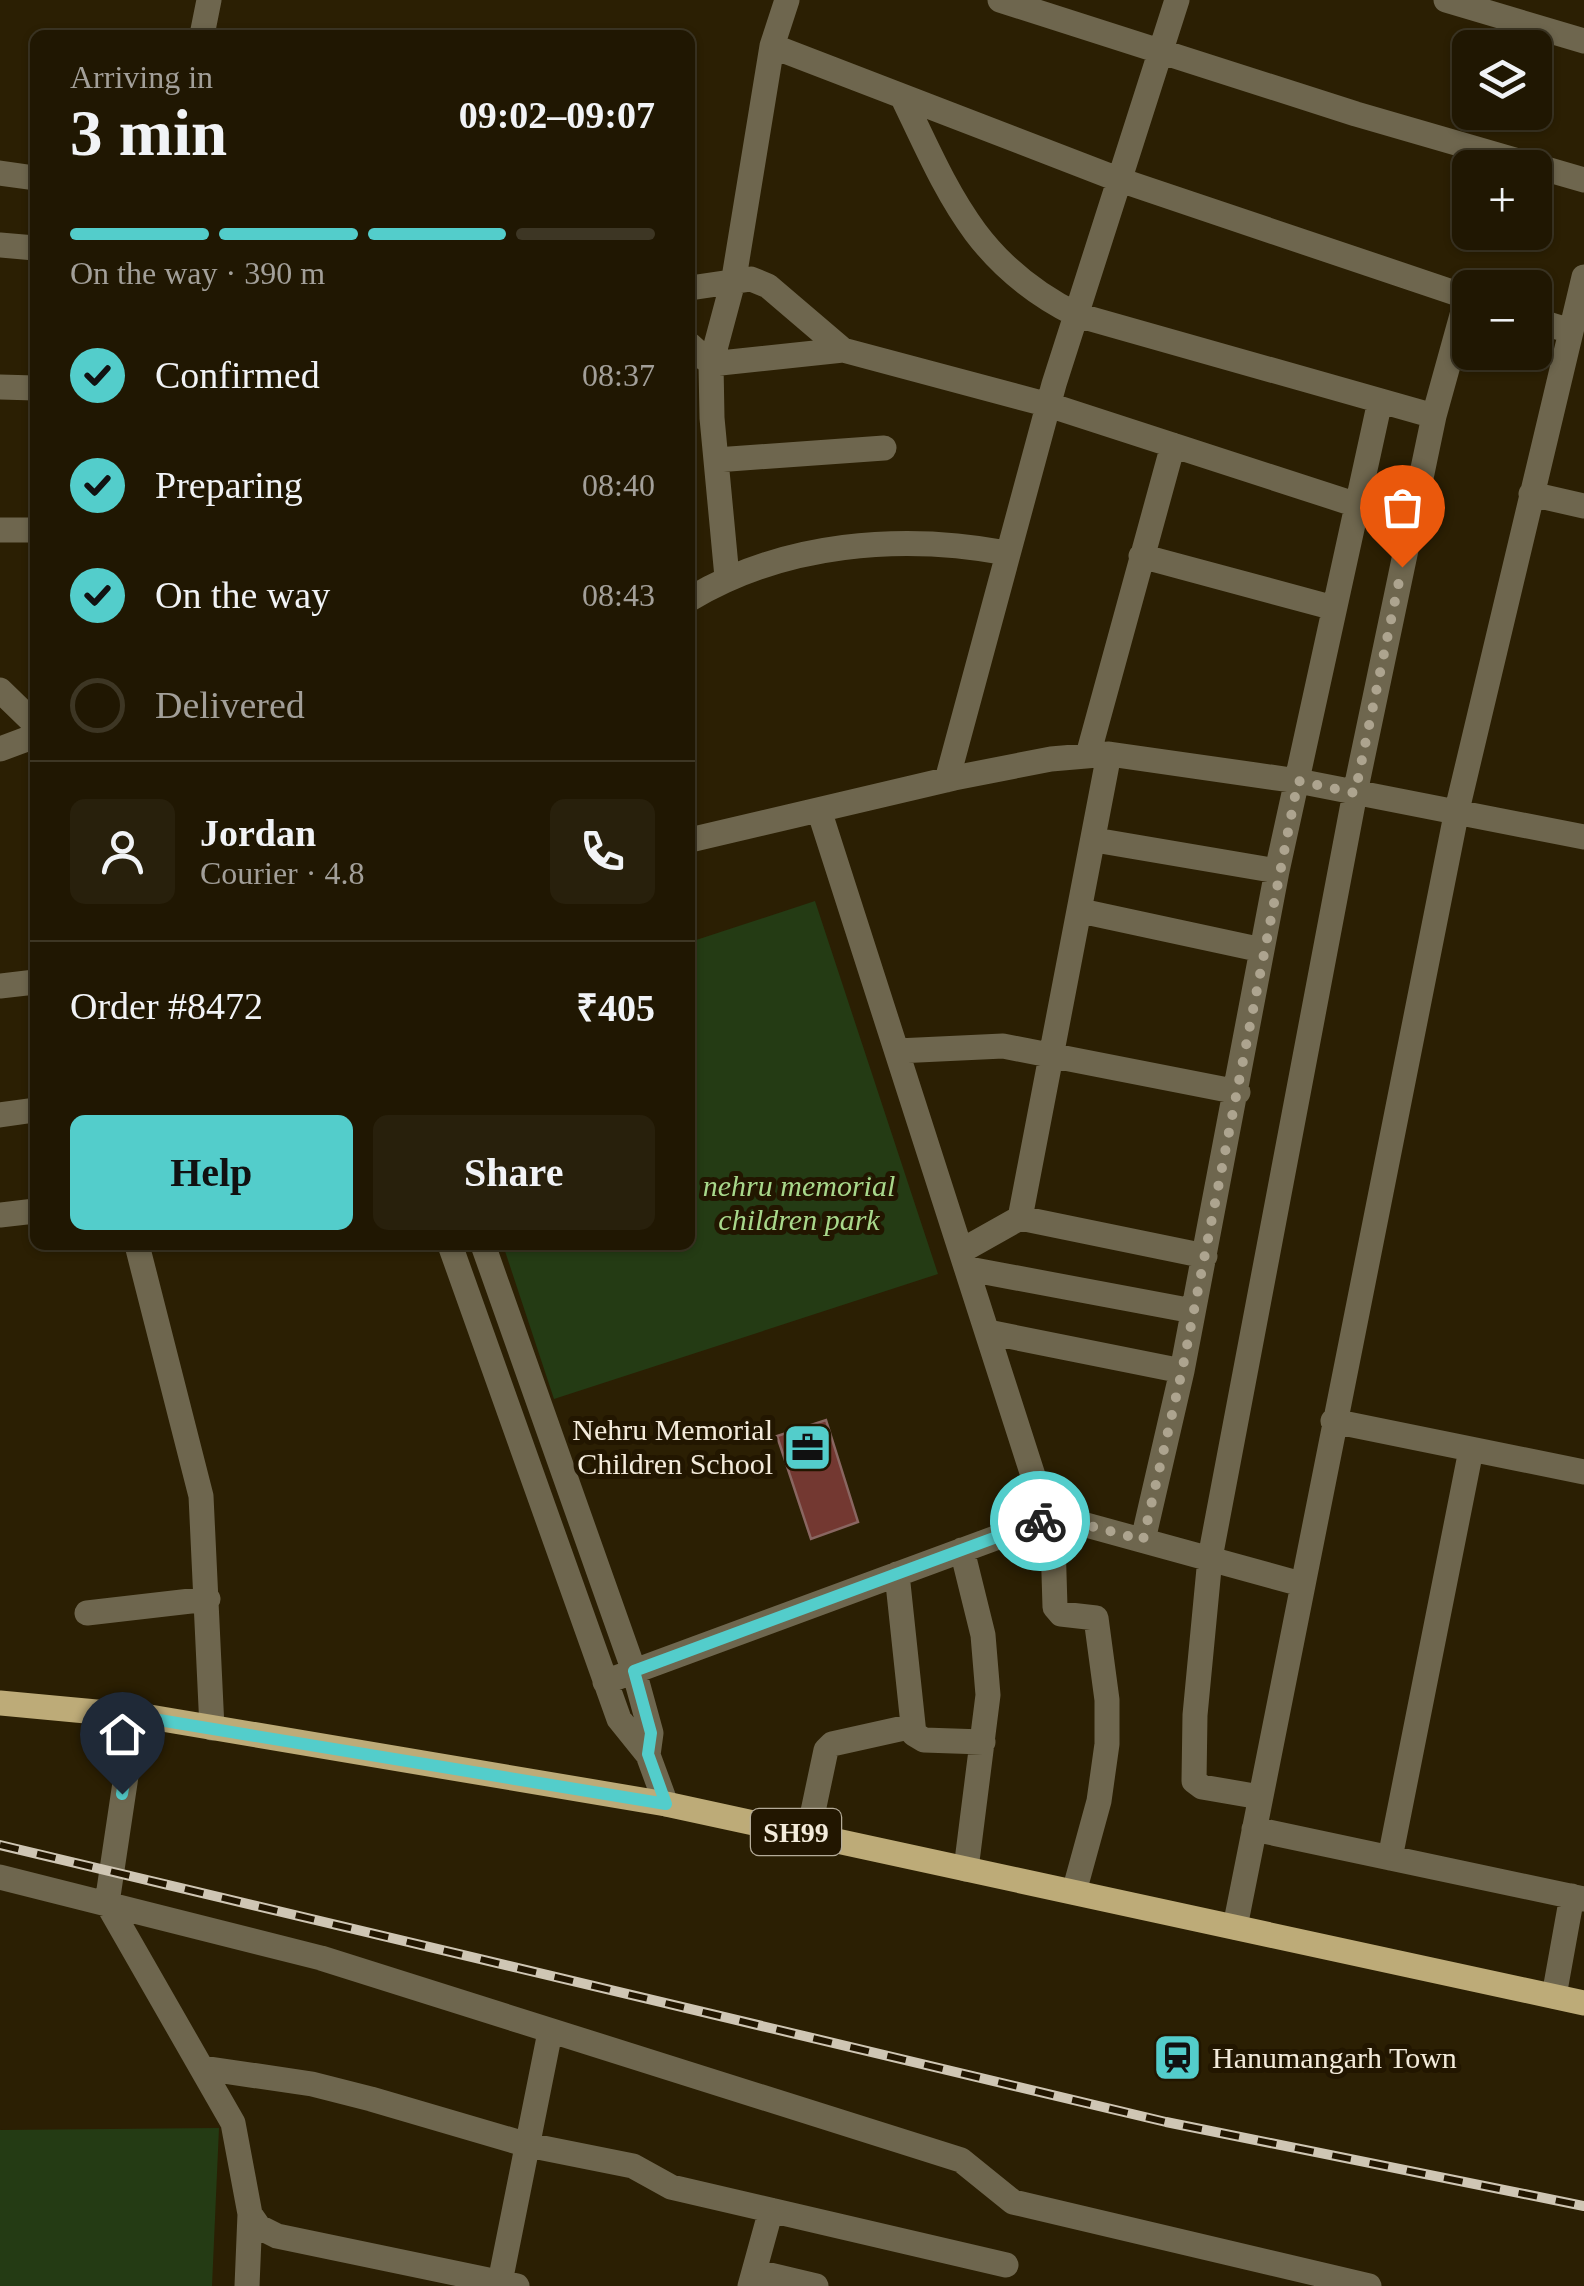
<!DOCTYPE html>
<html lang="en">
<head>
<meta charset="utf-8">
<style>
	body { margin:0; font-family:Georgia,serif; background:#28200c; color:#f1f3f6; height:100vh; display:flex; flex-direction:column; font-size:38px; white-space:nowrap }
	* { box-sizing:border-box; margin:0 }
	p { font-size:32px; color:#a29f99 }
	.icon { flex:none; width:55px; height:55px; fill:none; stroke:currentColor; stroke-width:2; stroke-linecap:round; stroke-linejoin:round }
	.map { position:relative; flex:1; overflow:hidden }
	.side { position:absolute; left:30px; top:30px; width:665px; height:1220px; display:flex; flex-direction:column; background:#201702; border-radius:15px; box-shadow:0 2px 8px #0004,0 0 0 2px #3d3624 }
	.side>* { flex:none }
	.fabs { position:absolute; left:1452px; top:30px; display:grid; gap:20px }
	.fabs a { display:grid; place-items:center; width:100px; height:100px; border-radius:15px; background:#201702; box-shadow:0 2px 8px #0004,0 0 0 2px #3d3624; font-size:50px }
	.pin { position:absolute; display:grid; place-items:center; width:85px; height:85px; color:#fff; margin:-102px -42px; border-radius:50% 50% 50% 0; rotate:-45deg; box-shadow:0 0 10px #0007 }
	.pin .icon { rotate:45deg }
	.courier { position:absolute; display:grid; place-items:center; width:100px; height:100px; margin:-50px; border:8px solid #53cdcb; border-radius:50%; background:#fff; color:#222; box-shadow:0 2px 12px #0007 }
	.summary em { font-style:normal; font-weight:700 }
	.summary div { display:flex; flex-direction:column-reverse }
	.summary { display:flex; align-items:center; justify-content:space-between; height:170px; padding:0 40px }
	h1 { font-size:65px; font-weight:700; line-height:75px }
	.bar { display:grid; grid-template-columns:repeat(4,1fr); gap:15px 10px; align-content:center; height:120px; padding:0 40px }
	.bar i { height:12px; border-radius:8px; background:#3d3624 }
	.bar .selected { background:#53cdcb }
	.bar p { grid-column:span 4 }
	.line { display:flex; align-items:center; gap:25px; padding:0 40px; border-top:2px solid #3d3624 }
	.line div { flex:1 }
	.round { display:grid; place-items:center; flex:none; width:105px; height:105px; border-radius:15px; background:#28200c }
	ol { padding:0 40px; list-style:none }
	li { display:flex; align-items:center; gap:30px; height:110px }
	li p { margin-inline-start:auto }
	li .icon { padding:10px; border-radius:50%; background:#53cdcb; color:#111; stroke-width:4 }
	li:last-child { color:#a29f99 }
	li i { width:55px; height:55px; border:5px solid #3d3624; border-radius:50% }
	.button { display:flex; gap:20px; margin-top:auto; padding:20px 40px }
	.button a { flex:1; height:115px; border-radius:15px; background:#53cdcb; color:#111; font-size:40px; font-weight:700; line-height:115px; text-align:center }
	.button a+a { background:#28200c; color:#f1f3f6 }
	.map>svg:first-child { display:block }
	.green { fill:#243b14 }
	.building { fill:#733831; stroke:#896661; stroke-width:2.5 }
	.lines { fill:none; stroke-linecap:round; stroke-linejoin:round }
	.minor { stroke:#6e664e; stroke-width:25 }
	.primary { stroke:#bdab78; stroke-width:25 }
	.rail-casing { stroke:#cfc6b4; stroke-width:10 }
	.rail { stroke:#221600; stroke-width:6; stroke-dasharray:19; stroke-linecap:butt }
	.done { stroke:#ada48f; stroke-width:10; stroke-dasharray:0 18 }
	.route { stroke:#53cdcb; stroke-width:12 }
	.labels { text-anchor:middle; stroke-width:10; stroke-linejoin:round; paint-order:stroke }
	.shield { fill:#221600; stroke:#b4ab99; stroke-width:2.5 }
	.shield-label { font-size:28px; font-weight:bold; fill:#f3ebdb }
	.park-label { font-size:30px; font-style:italic; fill:#a8d88b; stroke:#221600 }
	.poi-label { font-size:30px; fill:#f3ebdb; stroke:#221600; text-anchor:end }
</style>
</head>
<body>
<div class="map">
<svg width="1584" height="2286" viewBox="0 0 1584 2286">
	<rect width="100%" height="100%" fill="#2b1f03"/>
	<path class="green" d="M815,901L938,1274L554,1399L503,1245H690V942Z
		M219,2128L212,2286H0V2130Z"/>
	<path class="building" d="M826,1420L858,1522L811,1539L777,1436Z"/>
	<g class="lines">
		<path class="minor" d="M787,0L772,46L1120,180L1470,298
			M1000,0L1356,114L1584,180
			M1446,0L1584,41
			M202,35L209,0
			M903,98C949,194 976,265 1077,315L1434,416
			M0,173L35,178
			M0,245L35,248
			M690,288L751,279L768,286L843,350L1049,405L1357,505
			M1535,320L1570,331
			M690,345L711,364L843,350
			M0,387L35,388
			M716,460L884,448
			M1531,494L1584,506
			M0,530H35
			M1141,556L1334,608
			M727,577L712,418L711,364L734,278L772,46
			M690,599C783,543 901,533 1007,553
			M0,690L35,724
			M0,749L35,736
			M1088,755L1173,445
			M947,780L1054,384L1177,0
			M819,810L1047,1519L1068,1520L1301,1584
			M690,840L954,778L1051,759L1109,754L1298,781L1584,837
			M1095,840L1277,871
			M1081,911L1262,950
			M0,986L35,982
			M897,1051L1003,1046L1238,1092
			M0,1115L35,1110
			M0,1215L35,1211
			M1020,1218L1205,1256
			M137,1245L201,1496L212,1728
			M450,1245L619,1719L648,1755L666,1804
			M483,1245L634,1671L651,1733L648,1755
			M963,1250L1020,1218L1109,754
			M969,1269L1193,1311
			M988,1332L1182,1371
			M1333,1421L1584,1472
			M1143,1540L1182,1371L1277,871L1380,401
			M962,1550L983,1635L988,1695L966,1869
			M897,1574L914,1734L924,1740L983,1742
			M87,1613L208,1599
			M605,1682L1047,1519L1053,1541L1055,1607L1061,1614L1096,1618L1107,1700V1744L1099,1801L1074,1892
			M135,1716L107,1903L233,2123L250,2214L259,2227L277,2236L517,2286
			M1260,1797L1202,1787L1194,1781L1195,1715L1210,1558L1355,793L1434,416L1467,297
			M1254,1829L1584,1899
			M808,1835L826,1750L832,1744L913,1726
			M1390,1858L1471,1450
			M0,1877L321,1958L961,2160L1013,2202L1369,2286
			M1235,1927L1457,810L1584,277
			M1554,1996L1572,1896
			M203,2068L312,2084L371,2099L528,2145L633,2166L671,2187L1006,2265
			M757,2272L816,2286
			M500,2282L550,2032
			M247,2286L250,2214
			M750,2286L771,2210"/>
		<path class="primary" d="M0,1703L150,1717L666,1804L1584,2003"/>
		<defs>
			<path id="rail" d="M0,1845L1166,2122L1584,2206"/>
		</defs>
		<use href="#rail" class="rail-casing"/>
		<use href="#rail" class="rail"/>
	</g>
	<g class="lines">
		<path class="done" d="M1040,1521L1068,1520L1143,1540L1182,1371L1298,781L1355,793L1402,567"/>
		<path class="route" d="M122,1794L135,1716L666,1804L648,1754L651,1733L634,1671L1040,1521"/>
	</g>
	<defs>
		<symbol id="office-square" viewBox="-11 -11 22 22"><rect x="-9" y="-9" width="18" height="18" rx="4" fill="#53cdcb" stroke="#221600"/><path d="M-6-3h4V-5.5h4V-3h4V5H-6ZM-1-4.5V-3h2v-1.5ZM-6 0V1H6V0Z" fill="#111"/></symbol>
		<symbol id="station-square" viewBox="-11 -11 22 22"><rect x="-9" y="-9" width="18" height="18" rx="4" fill="#53cdcb" stroke="#221600"/><path d="M-3-6H3Q5-6 5-4V2Q5 4 3 4L4.5 6H3L1.5 4h-3L-3 6H-4.5L-3 4Q-5 4-5 2V-4Q-5-6-3-6ZM-3.5-4v3h7v-3ZM-3.5 1v1.5H-2V1ZM2 1v1.5H3.5V1Z" fill="#111"/></symbol>
	</defs>
	<g fill-rule="evenodd">
		<use href="#office-square" x="780" y="1420" width="55" height="55"/>
		<use href="#station-square" x="1150" y="2030" width="55" height="55"/>
	</g>
	<g class="labels">
		<rect class="shield" x="751" y="1809" width="90" height="46" rx="8"/>
		<g class="shield-label">
			<text x="796" y="1842">SH99</text>
		</g>
		<g class="park-label">
			<text x="799" y="1196">nehru memorial<tspan x="799" dy="34">children park</tspan></text>
		</g>
		<g class="poi-label">
			<text x="773" y="1440">Nehru Memorial<tspan x="773" dy="34">Children School</tspan></text>
			<text x="1212" y="2068" text-anchor="start">Hanumangarh Town</text>
		</g>
	</g>
</svg>
<div class="fabs">
<a><svg class="icon" aria-label="layers" viewBox="0 0 24 24"><path d="M12 4l9 5-9 5-9-5zM3 14l9 5 9-5"/></svg></a>
<a>+</a>
<a>−</a>
</div>
<div class="pin" style="left:1402px;top:567px;background:#ea580c"><svg class="icon" aria-label="bag" viewBox="0 0 24 24"><path d="M5 8h14l-1 12H6zM9 8a3 3 0 0 1 6 0"/></svg></div>
<div class="pin" style="left:122px;top:1794px;background:#1f2937"><svg class="icon" aria-label="home" viewBox="0 0 24 24"><path d="M3 11l9-7 9 7M6 9v11h12V9"/></svg></div>
<div class="courier" style="left:1040px;top:1521px"><svg class="icon" aria-label="bike" viewBox="0 0 24 24"><circle cx="6" cy="16" r="4"/><circle cx="18" cy="16" r="4"/><path d="M6 16l4-8h5l3 8M10 8l3 8H6M13 5h3"/></svg></div>
<section class="side">
<div class="summary"><div><h1>3 min</h1><p>Arriving in</p></div><em>09:02–09:07</em></div>
<div class="bar"><i class="selected"></i><i class="selected"></i><i class="selected"></i><i></i><p>On the way · 390 m</p></div>
<ol>
<li><svg class="icon" aria-label="check" viewBox="0 0 24 24"><path d="M5 12l5 5 9-10"/></svg>Confirmed<p>08:37</p></li>
<li><svg class="icon" aria-label="check" viewBox="0 0 24 24"><path d="M5 12l5 5 9-10"/></svg>Preparing<p>08:40</p></li>
<li><svg class="icon" aria-label="check" viewBox="0 0 24 24"><path d="M5 12l5 5 9-10"/></svg>On the way<p>08:43</p></li>
<li><i></i>Delivered</li>
</ol>
<div class="line" style="height:180px"><a class="round"><svg class="icon" aria-label="person" viewBox="0 0 24 24"><circle cx="12" cy="8" r="4"/><path d="M4 21q1-7 8-7t8 7"/></svg></a><div><b>Jordan</b><p>Courier · 4.8</p></div><a class="round"><svg class="icon" aria-label="phone" viewBox="0 0 24 24"><path d="M5 4h4l2 5-3 2q2 4 5 5l2-3 5 2v4C11 20 4 13 5 4z"/></svg></a></div>
<div class="line" style="height:130px"><div>Order #8472</div><b>₹405</b></div>
<div class="button"><a>Help</a><a>Share</a></div>
</section>
</div>
</body>
</html>
